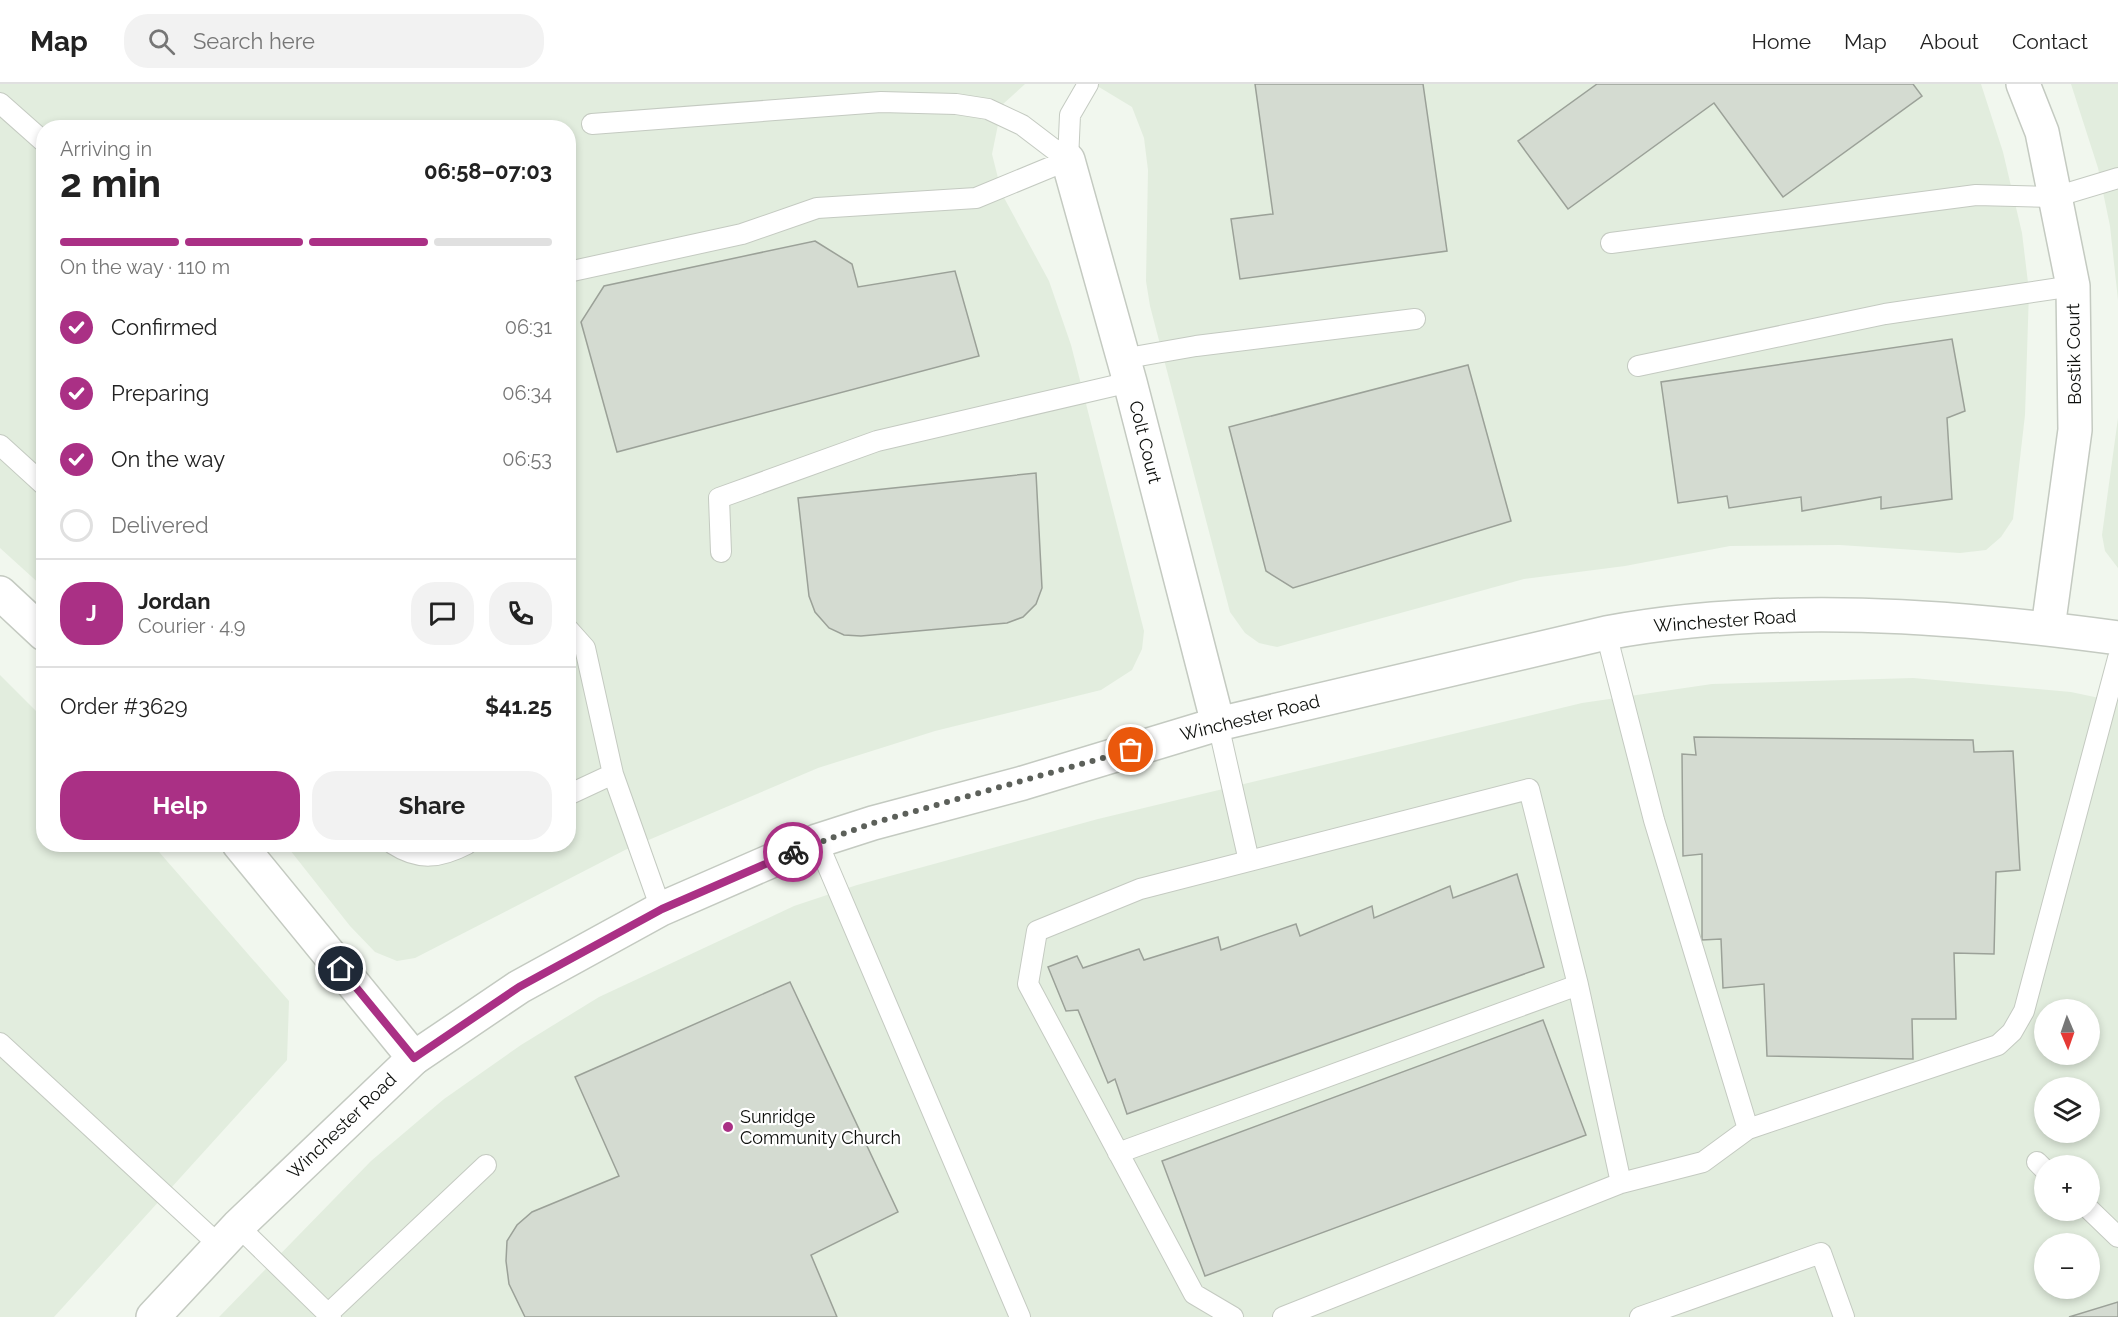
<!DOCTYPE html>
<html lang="en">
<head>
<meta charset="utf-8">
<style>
	body { margin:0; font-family:Raleway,sans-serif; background:#f2f2f2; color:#222; height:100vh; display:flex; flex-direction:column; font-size:22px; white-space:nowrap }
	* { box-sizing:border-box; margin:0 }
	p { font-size:20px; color:#767676 }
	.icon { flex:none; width:33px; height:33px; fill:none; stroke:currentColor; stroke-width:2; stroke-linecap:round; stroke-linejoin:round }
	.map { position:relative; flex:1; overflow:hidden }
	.details { position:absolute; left:36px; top:36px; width:540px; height:732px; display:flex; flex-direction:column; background:#fff; border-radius:24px; box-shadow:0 3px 9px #0003 }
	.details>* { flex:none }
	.needle { width:39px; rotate:178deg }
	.buttons { position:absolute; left:2034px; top:915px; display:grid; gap:12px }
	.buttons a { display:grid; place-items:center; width:66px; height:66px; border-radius:50%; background:#fff; box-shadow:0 3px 9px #0003; font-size:30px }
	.pin { position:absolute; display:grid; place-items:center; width:51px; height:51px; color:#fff; margin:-26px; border:3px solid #fff; border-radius:50%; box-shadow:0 2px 6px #0007 }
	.courier { position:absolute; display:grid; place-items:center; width:60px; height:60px; margin:-30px; border:4px solid #aa3085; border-radius:50%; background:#fff; color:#222; box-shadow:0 2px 8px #0007 }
	.summary em { font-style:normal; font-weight:700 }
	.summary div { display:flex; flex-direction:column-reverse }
	.summary { display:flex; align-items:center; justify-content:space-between; height:102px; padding:0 24px }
	h1 { font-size:39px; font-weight:700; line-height:45px }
	.bar { display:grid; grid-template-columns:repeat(4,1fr); gap:9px 6px; align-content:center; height:72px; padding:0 24px }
	.bar i { height:8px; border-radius:4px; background:#e0e0e0 }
	.bar .current { background:#aa3085 }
	.bar p { grid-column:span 4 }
	.line { display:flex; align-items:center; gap:15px; padding:0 24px; border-top:2px solid #e0e0e0 }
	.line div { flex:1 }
	.round { display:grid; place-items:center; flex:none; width:63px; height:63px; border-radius:24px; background:#f2f2f2 }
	ol { padding:0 24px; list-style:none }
	li { display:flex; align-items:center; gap:18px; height:66px }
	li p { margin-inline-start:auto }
	li .icon { padding:6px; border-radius:50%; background:#aa3085; color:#fff; stroke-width:4 }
	li:last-child { color:#767676 }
	li i { width:33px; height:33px; border:3px solid #e0e0e0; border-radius:50% }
	.primary-button { display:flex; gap:12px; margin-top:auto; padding:12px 24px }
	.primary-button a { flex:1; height:69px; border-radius:24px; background:#aa3085; color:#fff; font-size:24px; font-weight:700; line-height:69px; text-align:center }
	.primary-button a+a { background:#f2f2f2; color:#222 }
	header { display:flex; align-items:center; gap:36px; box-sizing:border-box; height:84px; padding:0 30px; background:#fff; border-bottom:2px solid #e0e0e0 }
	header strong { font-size:28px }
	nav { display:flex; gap:33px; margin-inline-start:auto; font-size:21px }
	.search { width:420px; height:54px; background:#f2f2f2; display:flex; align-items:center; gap:15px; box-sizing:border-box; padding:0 21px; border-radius:24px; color:#767676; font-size:22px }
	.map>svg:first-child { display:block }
	.built { fill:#e2edde; fill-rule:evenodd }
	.building { fill:#d4dbd1; stroke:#9ba198; stroke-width:1.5 }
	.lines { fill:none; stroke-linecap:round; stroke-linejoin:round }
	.service-casing { stroke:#c4cac1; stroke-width:22 }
	.minor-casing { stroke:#c4cac1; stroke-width:36 }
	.tertiary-casing { stroke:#c4cac1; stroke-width:36 }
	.service { stroke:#fff; stroke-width:20 }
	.minor { stroke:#fff; stroke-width:33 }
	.tertiary { stroke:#fff; stroke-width:33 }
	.done { stroke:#5c605a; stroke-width:6; stroke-dasharray:0 10.8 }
	.route { stroke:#aa3085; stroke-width:8 }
	.poi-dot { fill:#aa3085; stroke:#fff; stroke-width:2 }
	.labels { text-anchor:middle; stroke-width:4.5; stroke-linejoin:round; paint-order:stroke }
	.street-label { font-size:18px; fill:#0c0e0b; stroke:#fff }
	.poi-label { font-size:18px; fill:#0c0e0b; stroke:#fff; text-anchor:start }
</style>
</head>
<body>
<header>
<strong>Map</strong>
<div class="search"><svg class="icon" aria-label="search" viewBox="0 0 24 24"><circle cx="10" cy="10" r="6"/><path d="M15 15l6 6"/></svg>Search here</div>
<nav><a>Home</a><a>Map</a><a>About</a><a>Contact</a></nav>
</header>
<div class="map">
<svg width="2118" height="1233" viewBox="0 0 2118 1233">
	<rect width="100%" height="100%" fill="#f1f7ee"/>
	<path class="built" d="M0,0H1025L1002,21L992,70L1002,110L1049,197L1071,261L1144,547L1142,565L1132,586L1101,606L935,647L818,684L625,766L415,874L397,877L375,868L350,842L286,761L568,760V44H44L43,503L0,464Z
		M1094,0H1981L2003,68L2022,149L2029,207L2025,331L2013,435L2001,453L1986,466L1960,469L1840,461L1730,462L1625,482L1524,495L1277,563L1259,559L1245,549L1230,528L1150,222L1146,197L1148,86L1144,54L1132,23Z
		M2071,0H2118V216L2110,142L2098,84Z
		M2118,334V484L2105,467L2102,451Z
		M0,591L43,634L44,760L153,761L289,917L287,976L54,1233H0Z
		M1913,594L2071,608L2118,618V1233H219L371,1077L444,1015L521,961L599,913L794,822L857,801L1098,735L1582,619L1712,600ZM2044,926H2090V970H2044ZM2044,1004H2090V1048H2044ZM2044,1082H2090V1126H2044ZM2044,1160H2090V1204H2044Z"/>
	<path class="building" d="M1255,0H1423L1447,167L1240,195L1231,135L1273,130Z
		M1597,0H1913L1922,12L1783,113L1714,19L1568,125L1518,57Z
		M815,157L852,180L858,203L955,187L979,272L617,368L581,238L604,202Z
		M1952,255L1965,327L1947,334L1952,415L1881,425V413L1802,427L1801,413L1729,424L1727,412L1678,419L1661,298Z
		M1468,281L1511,437L1293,504L1266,487L1229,343Z
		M1036,389L1042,504L1036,520L1023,533L1007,539L861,552L844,551L829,544L815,528L809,512L798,414Z
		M1694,653L1973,656L1974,668L2013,667L2020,786L1996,788L1994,870L1954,869L1956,935H1912L1913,975L1767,972L1764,900L1723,904L1721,855L1702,856V770L1683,772L1682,670L1696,671Z
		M1517,790L1544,883L1127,1030L1115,995L1108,999L1078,926L1066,927L1048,883L1077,872L1083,884L1139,865L1144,876L1218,853L1221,866L1296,840L1300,852L1372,822L1374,834L1450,802L1453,814Z
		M790,898L898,1128L811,1171L837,1233H525L509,1200L506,1177L507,1157L517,1141L532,1128L619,1092L575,993Z
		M1543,936L1586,1051L1205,1192L1162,1077Z
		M2118,1218V1233H2069Z"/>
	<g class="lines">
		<defs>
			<path id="service" d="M0,19L44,58
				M592,40L881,18L956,20L988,25L1022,41L1068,76
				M1068,76L1070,31L1088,0
				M1611,159L1976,111L2055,113L2118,94
				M568,188L742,150L817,124L976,114L1068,76
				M1122,275L1196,262L1415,235
				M1638,282L1885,230L2073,202
				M0,361L44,401
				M721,468L719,414L877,357L1130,298
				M568,545L585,564L613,690L661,825
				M1606,549L1654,736L1748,1045L1998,961L2012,948L2024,927L2118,574
				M1218,640L1249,777
				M568,711L613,690
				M817,757L1020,1233
				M393,760C419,777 440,774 467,760
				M0,959L219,1161
				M1118,1069L1578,901
				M2037,1078L2044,1085
				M1621,1099L1703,1078L1748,1045
				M2090,1126L2118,1153
				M238,1142L328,1230
				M331,1233L328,1230L486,1081
				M1233,1233L1194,1210L1028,900L1037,847L1140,805L1529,705L1578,901L1621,1099L1283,1233
				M1640,1233L1821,1169L1844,1233"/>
			<path id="minor" d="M2023,0L2042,48L2073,202L2075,346L2048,544
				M1068,76L1130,298L1218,640
				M0,509L44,550
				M239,760L414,974"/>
			<path id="tertiary" d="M153,1233L238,1142L414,974L519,903L661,825L817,757L873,739L1023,699L1218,640L1606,549C1775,518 1949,531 2118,554"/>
		</defs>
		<use href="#service" class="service-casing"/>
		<use href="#minor" class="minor-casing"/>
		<use href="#tertiary" class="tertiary-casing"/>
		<use href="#service" class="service"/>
		<use href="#minor" class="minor"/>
		<use href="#tertiary" class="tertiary"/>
	</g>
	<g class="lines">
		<path class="done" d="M793,768L873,739L1131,666"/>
		<path class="route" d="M341,885L414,974L519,903L662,825L793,768"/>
	</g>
	<circle class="poi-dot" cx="728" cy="1043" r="6"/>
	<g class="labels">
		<g class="street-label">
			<text transform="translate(2074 270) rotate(-91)" y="6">Bostik Court</text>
			<text transform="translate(1145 358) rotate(76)" y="6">Colt Court</text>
			<text transform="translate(1725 537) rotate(-4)" y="6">Winchester Road</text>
			<text transform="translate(1250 634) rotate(-14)" y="6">Winchester Road</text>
			<text transform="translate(342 1042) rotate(-44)" y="6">Winchester Road</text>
		</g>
		<g class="poi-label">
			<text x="740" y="1039">Sunridge<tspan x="740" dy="21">Community Church</tspan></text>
		</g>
	</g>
</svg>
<div class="buttons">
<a><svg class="needle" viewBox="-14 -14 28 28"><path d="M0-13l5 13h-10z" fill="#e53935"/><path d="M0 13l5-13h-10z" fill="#767676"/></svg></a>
<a><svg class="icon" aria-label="layers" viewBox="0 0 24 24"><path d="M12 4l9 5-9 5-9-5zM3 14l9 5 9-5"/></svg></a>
<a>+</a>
<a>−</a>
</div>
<div class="pin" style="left:1131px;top:666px;background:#ea580c"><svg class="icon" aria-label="bag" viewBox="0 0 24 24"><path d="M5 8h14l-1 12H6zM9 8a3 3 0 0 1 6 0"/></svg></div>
<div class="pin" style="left:341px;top:885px;background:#1f2937"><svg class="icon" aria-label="home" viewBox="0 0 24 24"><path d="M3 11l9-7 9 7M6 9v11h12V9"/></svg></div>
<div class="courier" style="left:793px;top:768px"><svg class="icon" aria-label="bike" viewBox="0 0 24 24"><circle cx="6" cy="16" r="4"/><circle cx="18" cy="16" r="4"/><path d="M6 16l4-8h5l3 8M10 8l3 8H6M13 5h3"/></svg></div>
<section class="details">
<div class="summary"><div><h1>2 min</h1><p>Arriving in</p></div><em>06:58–07:03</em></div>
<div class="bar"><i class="current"></i><i class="current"></i><i class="current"></i><i></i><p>On the way · 110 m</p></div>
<ol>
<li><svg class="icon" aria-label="check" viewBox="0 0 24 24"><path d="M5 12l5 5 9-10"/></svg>Confirmed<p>06:31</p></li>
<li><svg class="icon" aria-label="check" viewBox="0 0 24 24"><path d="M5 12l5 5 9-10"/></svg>Preparing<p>06:34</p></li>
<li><svg class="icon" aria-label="check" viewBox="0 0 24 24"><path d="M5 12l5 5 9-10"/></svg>On the way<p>06:53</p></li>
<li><i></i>Delivered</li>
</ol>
<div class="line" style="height:108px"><b class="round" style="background:#aa3085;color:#fff">J</b><div><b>Jordan</b><p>Courier · 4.9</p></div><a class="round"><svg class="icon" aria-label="chat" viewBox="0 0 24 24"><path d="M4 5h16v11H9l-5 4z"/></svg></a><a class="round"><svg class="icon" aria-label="phone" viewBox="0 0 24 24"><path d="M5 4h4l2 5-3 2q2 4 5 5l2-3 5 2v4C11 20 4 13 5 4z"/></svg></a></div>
<div class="line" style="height:78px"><div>Order #3629</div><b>$41.25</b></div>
<div class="primary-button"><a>Help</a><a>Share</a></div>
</section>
</div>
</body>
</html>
